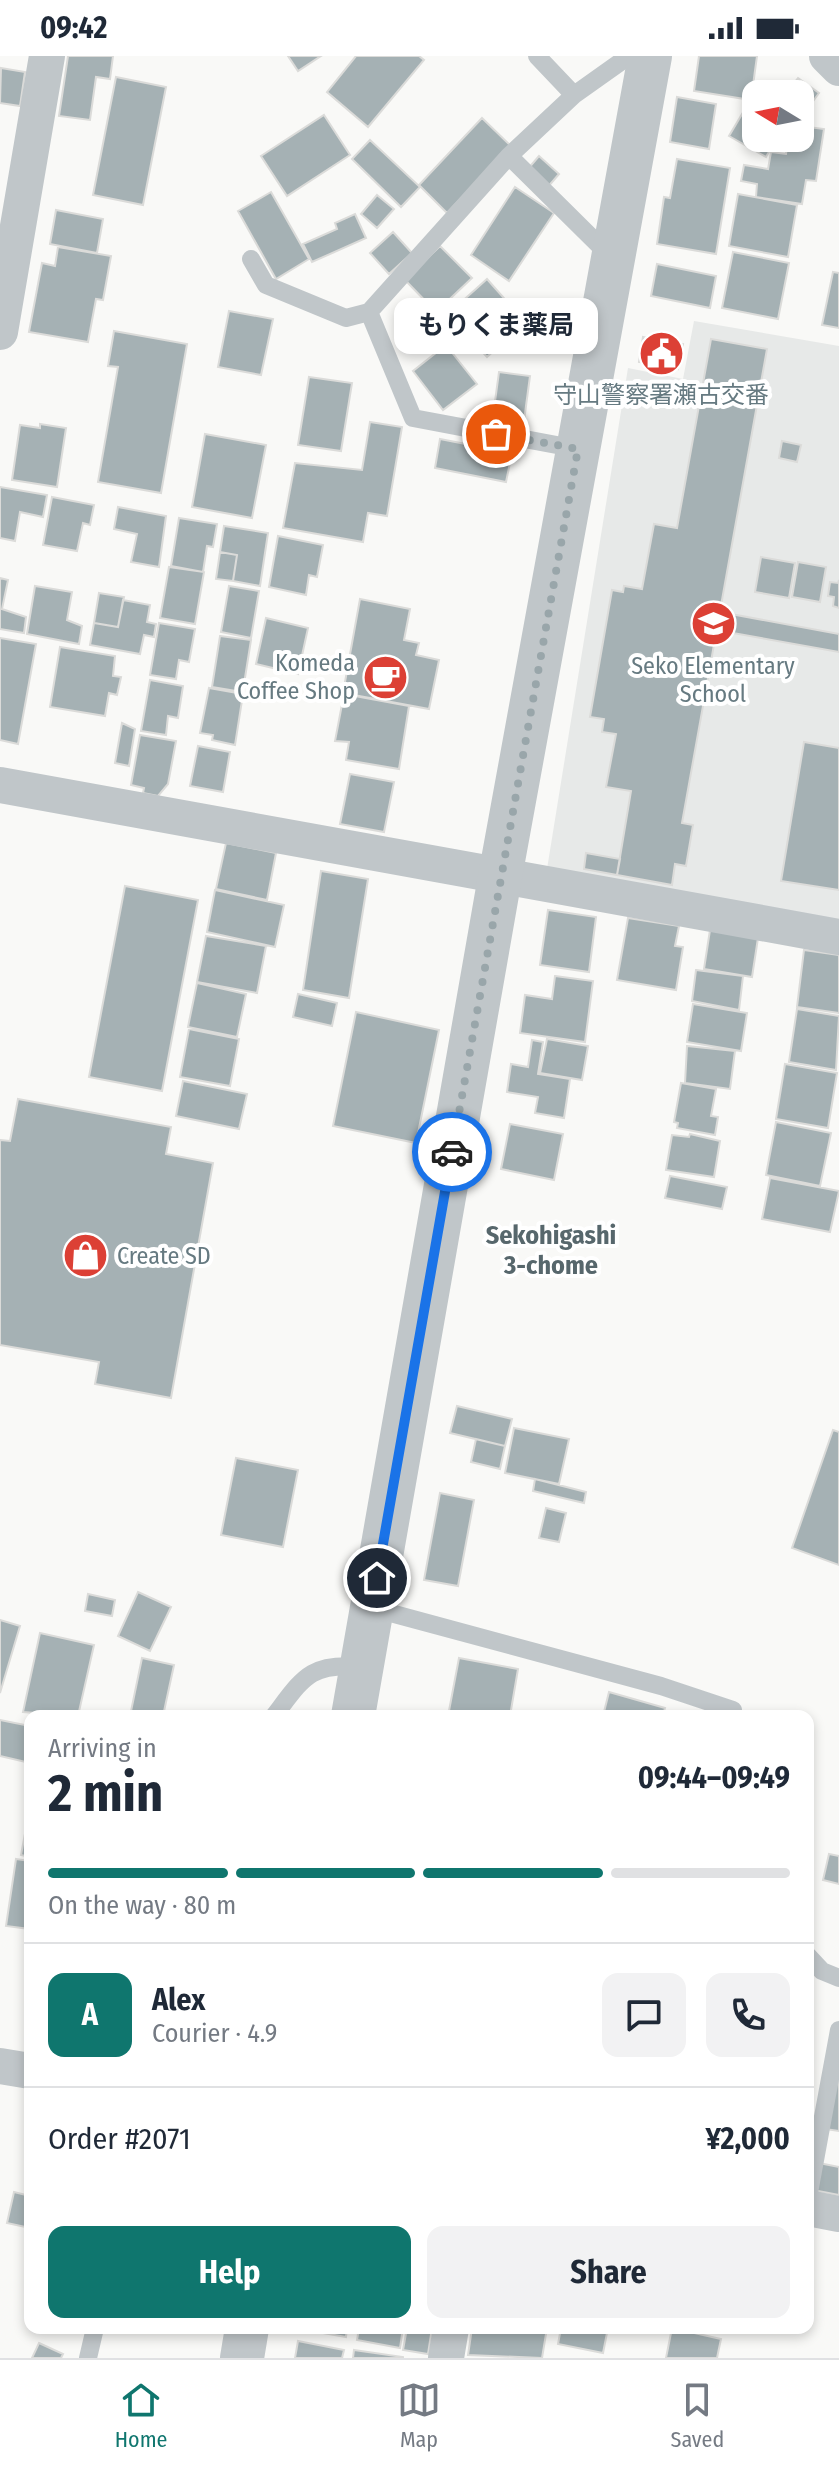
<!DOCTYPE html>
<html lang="en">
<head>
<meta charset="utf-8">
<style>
	body { margin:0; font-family:"Fira Sans Condensed","Noto Sans JP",sans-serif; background:#f2f2f3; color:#1f2937; height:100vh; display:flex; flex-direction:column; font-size:30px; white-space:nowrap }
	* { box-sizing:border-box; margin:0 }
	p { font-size:26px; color:#747a83 }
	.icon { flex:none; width:44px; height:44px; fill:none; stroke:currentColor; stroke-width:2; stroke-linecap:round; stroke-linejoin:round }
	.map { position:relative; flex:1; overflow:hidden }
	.sheet { position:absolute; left:24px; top:1654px; width:790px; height:624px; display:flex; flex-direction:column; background:#fff; border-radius:16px; box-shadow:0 4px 12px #0003 }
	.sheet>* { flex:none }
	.needle { width:52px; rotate:280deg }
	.controls { position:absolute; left:742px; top:24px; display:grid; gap:16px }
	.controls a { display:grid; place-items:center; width:72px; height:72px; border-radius:16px; background:#fff; box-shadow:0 4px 12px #0003; font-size:40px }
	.pin { position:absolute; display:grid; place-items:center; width:68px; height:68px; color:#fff; margin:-34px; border:4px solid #fff; border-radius:50%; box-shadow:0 2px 8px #0007 }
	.courier { position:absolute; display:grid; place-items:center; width:80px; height:80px; margin:-40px; border:6px solid #1a73e8; border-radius:50%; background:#fff; color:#222; box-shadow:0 2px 10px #0007 }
	.bubble { position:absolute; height:56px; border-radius:16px; background:#fff; box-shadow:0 4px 12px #0003; font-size:26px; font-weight:700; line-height:56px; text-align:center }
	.headline em { font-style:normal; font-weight:700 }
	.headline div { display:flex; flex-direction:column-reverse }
	.headline { display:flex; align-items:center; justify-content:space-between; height:136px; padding:0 24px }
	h1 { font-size:52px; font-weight:700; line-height:60px }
	.bar { display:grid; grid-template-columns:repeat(4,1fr); gap:12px 8px; align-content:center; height:96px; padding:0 24px }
	.bar i { height:10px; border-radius:6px; background:#e0e1e3 }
	.bar .selected { background:#0f766e }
	.bar p { grid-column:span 4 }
	.line { display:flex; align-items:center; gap:20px; padding:0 24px; border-top:2px solid #e0e1e3 }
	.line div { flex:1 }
	.round { display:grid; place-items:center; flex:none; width:84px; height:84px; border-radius:16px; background:#f2f2f3 }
	.cta { display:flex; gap:16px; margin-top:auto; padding:16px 24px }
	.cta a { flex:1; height:92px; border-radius:16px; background:#0f766e; color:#fff; font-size:32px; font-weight:700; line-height:92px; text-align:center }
	.cta a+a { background:#f2f2f3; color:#1f2937 }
	.status { display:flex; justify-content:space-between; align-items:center; height:56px; padding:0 40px; background:#fff; direction:ltr }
	.status svg { height:22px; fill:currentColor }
	.menu { display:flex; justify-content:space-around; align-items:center; height:112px; border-top:2px solid #e0e1e3; background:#fff; font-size:22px; color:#747a83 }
	.menu a { display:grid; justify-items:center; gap:4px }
	.menu .selected { color:#0f766e }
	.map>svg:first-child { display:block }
	.built { fill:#e7e9e8 }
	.building { fill:#a5b1b4; stroke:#dbdbd9; stroke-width:2 }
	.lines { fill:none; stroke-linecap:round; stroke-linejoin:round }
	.service { stroke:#c0c6c9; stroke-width:18 }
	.minor { stroke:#c0c6c9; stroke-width:36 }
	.tertiary { stroke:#c0c6c9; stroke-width:44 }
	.done { stroke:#99a6aa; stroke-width:8; stroke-dasharray:0 14.4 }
	.route { stroke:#1a73e8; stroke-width:10 }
	.labels { text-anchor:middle; stroke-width:8; stroke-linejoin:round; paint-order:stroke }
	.poi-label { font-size:24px; fill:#667a81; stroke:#fff }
	.neighbourhood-label { font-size:26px; font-weight:bold; fill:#57676c; stroke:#fff }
</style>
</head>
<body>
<div class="status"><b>09:42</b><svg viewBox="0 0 49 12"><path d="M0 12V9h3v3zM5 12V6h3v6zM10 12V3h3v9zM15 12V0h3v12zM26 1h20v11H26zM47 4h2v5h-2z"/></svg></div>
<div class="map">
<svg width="839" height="2302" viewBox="0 0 839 2302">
	<rect width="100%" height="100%" fill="#f9f9f7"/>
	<path class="built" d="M694,265L839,290V866L547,813L628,312L683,323Z"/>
	<path class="building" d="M68,0H113L110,23L96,21L90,64L59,60Z
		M288,0H321L298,15Z
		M356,0H419L424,4L368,71L327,36Z
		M699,0H757L751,44L694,35Z
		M1,12L25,16L20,50L0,47Z
		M116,21L166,31L143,149L93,139Z
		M798,22L819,37L808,52L800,46V38L787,36Z
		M757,33L765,38H756V82H777L766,101L729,80Z
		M677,41L716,48L709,93L670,86Z
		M324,59L350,99L287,140L261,100Z
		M482,62L511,90L447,157L419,129Z
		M801,70L824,73L816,125L806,124L802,148L756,141L757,128L741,125L744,109L768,113L771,96L786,98L788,84L799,85Z
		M370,84L420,131L401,151L352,103Z
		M539,100L559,118L547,132L527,114Z
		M677,103L730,112L716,198L657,188L664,141L670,142Z
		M515,131L554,157L509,225L471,199Z
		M271,136L309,203L276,223L238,155Z
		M738,138L797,149L788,201L729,190Z
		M377,139L394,153L377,172L361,158Z
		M56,154L103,163L97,197L50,188Z
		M355,158L366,182L312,206L303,188L337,173L335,167Z
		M393,176L412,197L389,218L370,197Z
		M440,190L472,222L436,256L405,224Z
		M58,191L111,200L103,244L96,243L88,286L29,276L42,207L55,210Z
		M733,196L789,207L778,263L722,252Z
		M657,208L716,220L710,252L651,240Z
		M833,216L839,217V272L822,269Z
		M487,223L525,266L487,301L448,258Z
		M413,245L430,267L415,278L399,256Z
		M229,255L273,263L261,319L218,311Z
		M114,275L187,288L161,437L98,426L118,311L108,310Z
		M643,281L683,288L678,313L639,306Z
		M711,283L767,293L682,767L693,769L686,810L675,808L672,829L617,819L631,735L606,731L616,678L602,676L604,663L590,661L612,534L623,536L624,530L642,533L654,468L677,472Z
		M446,289L477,328L443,354L413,315Z
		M499,316L530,320L524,365L493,360Z
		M309,321L352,327L341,395L298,389Z
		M370,366L402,371L387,460L368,457L363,486L283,472L295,407L362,414Z
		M40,368L66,372L57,431L12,424L20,369L40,372Z
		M205,378L266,389L252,462L192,451Z
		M440,383L512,397L506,426L435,412Z
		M782,385L801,389L797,406L779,402Z
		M0,431L47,439L43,461L20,456L15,485L0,482Z
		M52,441L94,449L90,469L83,467L77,495L43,489Z
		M118,451L166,460L159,511L131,506L137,478L114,473Z
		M179,462L217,468L213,491L207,490L203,516L171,510Z
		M224,470L268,477L260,530L233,525L237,499L220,496Z
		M278,480L323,489L317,521L309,519L306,539L269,531Z
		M220,496L237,499L233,525L216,523Z
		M761,501L795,507L789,542L755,536Z
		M798,506L826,511L820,546L792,541Z
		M169,511L204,516L195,568L160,562Z
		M0,522L8,524L2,553L26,561L24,577L0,573Z
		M839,524V552L833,550L834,541L828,540L830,526L838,527Z
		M35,530L72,536L67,564L82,570L79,588L27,578Z
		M229,530L259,535L251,582L221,576Z
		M99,537L124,541L118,571L94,567Z
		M360,543L410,553L404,584L419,587L416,599L439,604L429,653L343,637Z
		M123,544L150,549L147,566L156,568L154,581L144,579L140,598L90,589L94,567L118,571Z
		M720,556L839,578V596L716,574Z
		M266,562L308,572L298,618L256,608Z
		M159,567L195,573L189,606L179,604L176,623L150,619Z
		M220,580L251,584L244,628L237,627L236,635L212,631Z
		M0,582L36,588L18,688L0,684Z
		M60,591L115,600L113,620L121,621L117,639L109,637L105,660L50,651Z
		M150,624L183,630L178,662L168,660L166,679L141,675Z
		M209,632L243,638L235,689L212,684L213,679L200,677Z
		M344,638L409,650L399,713L346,704L349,686L335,685Z
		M122,667L135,673L129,710L115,707Z
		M140,679L176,685L168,728L158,740L143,737L144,732L131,729Z
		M804,686L839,692V834L781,825Z
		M198,690L230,696L223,736L190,730Z
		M350,718L394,726L384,776L340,768Z
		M226,787L276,797L267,844L216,833Z
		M586,797L620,803L617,819L584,813Z
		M321,815L368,823L349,942L303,934Z
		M125,830L198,844L162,1035L89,1021Z
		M215,834L284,849L275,891L207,876Z
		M548,854L596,861L589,916L540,909Z
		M628,862L679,870L675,890L683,891L676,934L617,924Z
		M710,874L758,882L752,921L704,913Z
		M206,880L266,890L257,937L197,926Z
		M804,894L839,899V957L797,951Z
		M696,914L743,920L739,954L692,945Z
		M555,920L593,925L585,986L520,977L525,939L552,943Z
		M197,927L246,938L237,981L188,971Z
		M298,938L337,947L332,970L293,961Z
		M693,948L747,957L741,995L687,986Z
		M797,953L839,960L836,1014L789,1006Z
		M356,956L439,974L416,1087L333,1070Z
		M189,973L239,983L230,1030L180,1021Z
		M547,983L588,990L582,1024L540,1017Z
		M532,984L543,986L538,1018L570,1023L564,1062L535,1057L538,1041L507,1036L511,1008L528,1011Z
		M687,990L735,995L730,1033L685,1027Z
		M785,1008L837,1017L828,1072L776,1063Z
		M183,1025L247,1038L239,1073L176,1060Z
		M681,1027L716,1033L711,1060L718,1061L715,1079L677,1072L678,1067L674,1066Z
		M18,1043L171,1071L166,1098L213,1107L171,1342L95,1328L99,1306L0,1289V1084L10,1085Z
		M776,1066L831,1077L820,1130L766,1119Z
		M510,1068L563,1078L554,1124L501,1113Z
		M690,1078L720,1085L714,1121L666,1114L672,1079L689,1081Z
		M670,1120L727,1131L722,1153L665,1142Z
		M770,1122L839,1135L830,1176L762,1163Z
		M457,1350L512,1363L505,1390L450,1377Z
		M514,1372L569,1383L559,1428L505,1417Z
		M833,1374L839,1376V1509L792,1492Z
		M476,1383L505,1390L500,1413L471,1406Z
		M236,1402L298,1414L283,1491L221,1479Z
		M535,1423L586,1436L584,1447L533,1435Z
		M440,1437L474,1444L458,1530L424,1524Z
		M546,1452L566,1457L559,1486L539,1482Z
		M138,1536L171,1551L150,1595L118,1580Z
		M88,1538L115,1544L112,1560L85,1555Z
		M0,1564L20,1570L0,1637Z
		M40,1577L94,1589L78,1660L23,1656Z
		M142,1602L174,1609L163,1660H130Z
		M459,1602L518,1613L510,1660H448Z
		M609,1636L665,1652L663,1660H603Z
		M0,1664L30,1670V1707L0,1700Z
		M30,1751V1801L21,1799Z
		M829,1798L839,1800V1828L823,1824Z
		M16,1803L30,1805V1873L6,1870Z
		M834,2024L839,2025V2075L825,2073Z
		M819,2107L839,2111V2139L813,2134Z
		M14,2136L30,2140V2172L7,2167Z
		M295,2272H347L346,2281Z
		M359,2272H403L400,2292L357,2284Z
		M407,2272H432L428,2298L403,2294Z
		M472,2272H547L542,2302L468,2299Z
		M561,2272H608L603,2297L558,2288Z
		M672,2272L721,2283L717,2302H666Z
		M298,2285L344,2294L342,2302H295Z
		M39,2287L63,2298L61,2302H32Z
		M354,2294L403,2301V2302H353Z"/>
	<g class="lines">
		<path class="service" d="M537,0L574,39L629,0
			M509,100L609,199
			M251,203L266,229L346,262L369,256L509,100L574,39
			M369,256L413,362L578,393
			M372,1552L661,1630L733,1654L731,1660
			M274,1660C303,1622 310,1606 362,1611
			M808,1900L822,1915L839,1922
			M808,2142L839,1974
			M88,2302L95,2272"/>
		<path class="minor" d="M827,0L839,12
			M0,276L47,0
			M0,729L839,881
			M0,2010L30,2015
			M808,2152L839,2158
			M446,2302L451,2272"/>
		<path class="tertiary" d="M353,1660L500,821L650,0
			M242,2302L247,2272"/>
	</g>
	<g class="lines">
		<path class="done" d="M452,1096L578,393L496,378"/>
		<path class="route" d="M377,1522L452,1096"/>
	</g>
	<defs>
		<symbol id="civic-disc" viewBox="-11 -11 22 22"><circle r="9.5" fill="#dc4035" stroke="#fff"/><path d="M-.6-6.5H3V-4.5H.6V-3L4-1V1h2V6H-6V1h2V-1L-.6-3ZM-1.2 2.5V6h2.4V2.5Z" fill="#fff"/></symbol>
		<symbol id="school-disc" viewBox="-11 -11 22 22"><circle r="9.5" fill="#dc4035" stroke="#fff"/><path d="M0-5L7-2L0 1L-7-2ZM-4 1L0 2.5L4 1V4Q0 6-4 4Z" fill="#fff"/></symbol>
		<symbol id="cafe-disc" viewBox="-11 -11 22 22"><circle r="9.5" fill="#dc4035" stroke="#fff"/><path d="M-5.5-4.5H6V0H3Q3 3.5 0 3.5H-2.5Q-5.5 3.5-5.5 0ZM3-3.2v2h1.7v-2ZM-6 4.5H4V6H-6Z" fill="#fff"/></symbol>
		<symbol id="shop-disc" viewBox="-11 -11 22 22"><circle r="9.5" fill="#dc4035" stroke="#fff"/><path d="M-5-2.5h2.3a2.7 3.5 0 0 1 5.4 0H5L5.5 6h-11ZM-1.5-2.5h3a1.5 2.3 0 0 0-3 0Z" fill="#fff"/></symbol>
	</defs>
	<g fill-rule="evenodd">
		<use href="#civic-disc" x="636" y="272" width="51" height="51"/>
		<use href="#school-disc" x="688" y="542" width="51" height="51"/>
		<use href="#cafe-disc" x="360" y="596" width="51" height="51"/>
		<use href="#shop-disc" x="60" y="1174" width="51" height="51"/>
	</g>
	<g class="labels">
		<g class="poi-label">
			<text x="661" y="347">守山警察署瀬古交番</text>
			<text x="355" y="615" text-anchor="end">Komeda<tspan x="355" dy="28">Coffee Shop</tspan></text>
			<text x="713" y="618">Seko Elementary<tspan x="713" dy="28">School</tspan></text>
			<text x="117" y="1208" text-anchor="start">Create SD</text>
		</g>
		<g class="neighbourhood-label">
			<text x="551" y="1188">Sekohigashi<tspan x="551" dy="30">3-chome</tspan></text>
		</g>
	</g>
</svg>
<div class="controls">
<a><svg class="needle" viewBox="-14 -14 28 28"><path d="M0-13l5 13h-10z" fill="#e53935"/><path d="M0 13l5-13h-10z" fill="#747a83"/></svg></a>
</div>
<div class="pin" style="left:496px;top:378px;background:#ea580c"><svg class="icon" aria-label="bag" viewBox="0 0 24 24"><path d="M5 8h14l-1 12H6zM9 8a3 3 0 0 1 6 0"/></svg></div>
<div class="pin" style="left:377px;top:1522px;background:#1f2937"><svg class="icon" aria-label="home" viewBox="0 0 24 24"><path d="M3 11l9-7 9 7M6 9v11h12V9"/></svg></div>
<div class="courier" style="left:452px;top:1096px"><svg class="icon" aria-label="car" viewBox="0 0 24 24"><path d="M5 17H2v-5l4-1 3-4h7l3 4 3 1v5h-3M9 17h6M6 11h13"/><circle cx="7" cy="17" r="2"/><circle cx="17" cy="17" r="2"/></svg></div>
<div class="bubble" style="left:394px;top:242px;width:204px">もりくま薬局</div>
<section class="sheet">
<div class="headline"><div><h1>2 min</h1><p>Arriving in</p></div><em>09:44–09:49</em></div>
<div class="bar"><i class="selected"></i><i class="selected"></i><i class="selected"></i><i></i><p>On the way · 80 m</p></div>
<div class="line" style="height:144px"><b class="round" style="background:#0f766e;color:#fff">A</b><div><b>Alex</b><p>Courier · 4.9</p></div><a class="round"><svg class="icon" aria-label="chat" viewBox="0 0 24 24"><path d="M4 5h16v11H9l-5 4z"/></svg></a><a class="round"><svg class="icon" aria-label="phone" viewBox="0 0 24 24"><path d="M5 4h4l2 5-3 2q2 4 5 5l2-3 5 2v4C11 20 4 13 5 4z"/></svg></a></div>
<div class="line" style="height:104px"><div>Order #2071</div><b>¥2,000</b></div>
<div class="cta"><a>Help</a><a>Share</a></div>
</section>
</div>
<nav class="menu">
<a class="selected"><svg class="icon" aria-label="home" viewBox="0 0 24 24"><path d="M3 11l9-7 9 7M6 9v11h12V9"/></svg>Home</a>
<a><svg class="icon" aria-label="map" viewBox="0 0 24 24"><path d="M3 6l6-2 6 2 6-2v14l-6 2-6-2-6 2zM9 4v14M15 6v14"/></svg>Map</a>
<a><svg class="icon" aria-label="saved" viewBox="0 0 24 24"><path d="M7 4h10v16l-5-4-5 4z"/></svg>Saved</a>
</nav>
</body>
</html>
